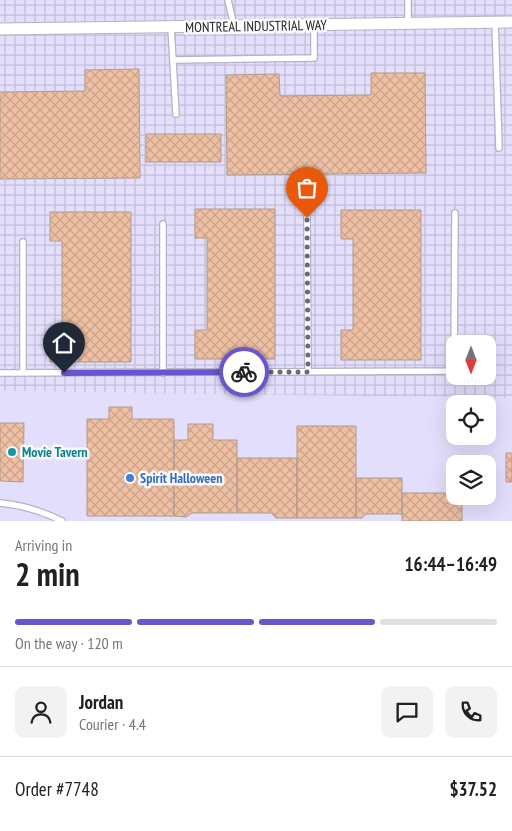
<!DOCTYPE html>
<html lang="en">
<head>
<meta charset="utf-8">
<style>
	body { margin:0; font-family:"PT Sans Narrow",sans-serif; background:#f2f2f2; color:#202124; height:100vh; display:flex; flex-direction:column; font-size:19px; white-space:nowrap }
	* { box-sizing:border-box; margin:0 }
	p { font-size:16px; color:#757577 }
	.icon { flex:none; width:28px; height:28px; fill:none; stroke:currentColor; stroke-width:2; stroke-linecap:round; stroke-linejoin:round }
	.map { position:relative; height:521px; overflow:hidden }
	.sheet { display:flex; flex-direction:column; background:#fff; flex:1 }
	.sheet>* { flex:none }
	.needle { width:32px; rotate:180deg }
	.controls { position:absolute; left:446px; top:335px; display:grid; gap:10px }
	.controls a { display:grid; place-items:center; width:50px; height:50px; border-radius:10px; background:#fff; box-shadow:0 5px 20px #0002; font-size:25px }
	.pin { position:absolute; display:grid; place-items:center; width:42px; height:42px; color:#fff; margin:-51px -21px; border-radius:50% 50% 50% 0; rotate:-45deg; box-shadow:0 0 5px #0007 }
	.pin .icon { rotate:45deg }
	.courier { position:absolute; display:grid; place-items:center; width:50px; height:50px; margin:-25px; border:4px solid #6b54cd; border-radius:50%; background:#fff; color:#222; box-shadow:0 1px 6px #0007 }
	.overview em { font-style:normal; font-weight:700 }
	.overview div { display:flex; flex-direction:column-reverse }
	.overview { display:flex; align-items:center; justify-content:space-between; height:85px; padding:0 15px }
	h1 { font-size:32px; font-weight:700; line-height:38px }
	.bar { display:grid; grid-template-columns:repeat(4,1fr); gap:8px 5px; align-content:center; height:60px; padding:0 15px }
	.bar i { height:6px; border-radius:4px; background:#e0e0e0 }
	.bar .current { background:#6b54cd }
	.bar p { grid-column:span 4 }
	.line { display:flex; align-items:center; gap:12px; padding:0 15px; border-top:1px solid #e0e0e0 }
	.line div { flex:1 }
	.round { display:grid; place-items:center; flex:none; width:52px; height:52px; border-radius:10px; background:#f2f2f2 }
	.map>svg:first-child { display:block }
	.built { fill:#e2defb; fill-rule:evenodd }
	.industrial { fill:url(#industrial-grid); fill-rule:evenodd }
	.building { fill:url(#building-cross-hatch); stroke:#b09b8f }
	.lines { fill:none; stroke-linecap:round; stroke-linejoin:round }
	.service-casing { stroke:#b5b2c7; stroke-width:8 }
	.minor-casing { stroke:#b5b2c7; stroke-width:13 }
	.service { stroke:#fff; stroke-width:5.5 }
	.minor { stroke:#fff; stroke-width:11 }
	.done { stroke:#6b6974; stroke-width:5; stroke-dasharray:0 9 }
	.route { stroke:#6b54cd; stroke-width:6 }
	.culture-dot { fill:#0f9aa8; stroke:#fbfbfb; stroke-width:2 }
	.shop-dot { fill:#3f7fe0; stroke:#fbfbfb; stroke-width:2 }
	.labels { text-anchor:middle; stroke-width:5; stroke-linejoin:round; paint-order:stroke }
	.street-label { font-size:14px; fill:#24232b; stroke:#fbfbfb }
	.culture-label { font-size:14px; font-weight:bold; fill:#0d838f; stroke:#fbfbfb; text-anchor:start }
	.shop-label { font-size:14px; font-weight:bold; fill:#366cbe; stroke:#fbfbfb; text-anchor:start }
</style>
</head>
<body>
<div class="map">
<svg width="512" height="521" viewBox="0 0 512 521">
	<defs>
		<pattern id="industrial-grid" width="8" height="8" patternUnits="userSpaceOnUse" patternTransform="scale(1.25)"><rect width="8" height="8" fill="#e2defb"/><path d="M0 4h8M4 0v8" fill="none" stroke="#c2bed7"/></pattern>
		<pattern id="building-cross-hatch" width="8" height="8" patternUnits="userSpaceOnUse" patternTransform="scale(1.25)"><rect width="8" height="8" fill="#eebfa2"/><path d="M0 0l8 8M0 8l8-8" fill="none" stroke="#cca48c"/></pattern>
	</defs>
	<rect width="100%" height="100%" fill="#eeebfd"/>
	<path class="built" d="M0,391L512,398V521H0ZM455,404H488V436H455ZM455,464H488V496H455Z"/>
	<path class="industrial" d="M0,0H512V398L0,391ZM455,344H488V376H455Z"/>
	<path class="building" d="M139,69L140,178L0,179V92L85,91V70Z
		M371,73H425L426,173L227,175L226,75L279,74L280,96L371,95Z
		M146,134H221V162H146Z
		M195,209H275V359H195V330H207V238H195Z
		M341,210H421V360H341V330H353V239H341Z
		M50,212H131V362H50V332H62V241H50Z
		M109,407H132V419H174V516H87V419H109Z
		M0,423H24L23,482L0,481Z
		M188,424H213V440H237V513H192L186,517L174,516V440H188Z
		M297,426H356V518H297Z
		M506,453H512V482H506Z
		M237,458H297V518H276L271,513H237Z
		M356,478H402V514H366L362,518H356Z
		M402,493H455V496H462V521H402Z"/>
	<g class="lines">
		<defs>
			<path id="service" d="M228,0L234,26
				M495,22L499,148
				M408,24V0
				M171,27L176,114
				M173,60L314,58V25
				M307,218L308,372
				M0,373L454,371L455,213
				M23,373V242
				M163,373V224
				M0,503C22,505 42,511 62,521"/>
			<path id="minor" d="M0,29L512,22"/>
		</defs>
		<use href="#service" class="service-casing"/>
		<use href="#minor" class="minor-casing"/>
		<use href="#service" class="service"/>
		<use href="#minor" class="minor"/>
	</g>
	<g class="lines">
		<path class="done" d="M244,372H308L307,218"/>
		<path class="route" d="M64,373L244,372"/>
	</g>
	<circle class="culture-dot" cx="12" cy="452" r="5"/>
	<circle class="shop-dot" cx="130" cy="478" r="5"/>
	<g class="labels">
		<g class="street-label">
			<text transform="translate(256 26) rotate(-1)" y="5">MONTREAL INDUSTRIAL WAY</text>
		</g>
		<g class="culture-label">
			<text x="22" y="457">Movie Tavern</text>
		</g>
		<g class="shop-label">
			<text x="140" y="483">Spirit Halloween</text>
		</g>
	</g>
</svg>
<div class="controls">
<a><svg class="needle" viewBox="-14 -14 28 28"><path d="M0-13l5 13h-10z" fill="#e53935"/><path d="M0 13l5-13h-10z" fill="#757577"/></svg></a>
<a><svg class="icon" aria-label="locate" viewBox="0 0 24 24"><circle cx="12" cy="12" r="6"/><path d="M12 2v4M12 18v4M2 12h4M18 12h4"/></svg></a>
<a><svg class="icon" aria-label="layers" viewBox="0 0 24 24"><path d="M12 4l9 5-9 5-9-5zM3 14l9 5 9-5"/></svg></a>
</div>
<div class="pin" style="left:307px;top:218px;background:#ea580c"><svg class="icon" aria-label="bag" viewBox="0 0 24 24"><path d="M5 8h14l-1 12H6zM9 8a3 3 0 0 1 6 0"/></svg></div>
<div class="pin" style="left:64px;top:373px;background:#1f2937"><svg class="icon" aria-label="home" viewBox="0 0 24 24"><path d="M3 11l9-7 9 7M6 9v11h12V9"/></svg></div>
<div class="courier" style="left:244px;top:372px"><svg class="icon" aria-label="bike" viewBox="0 0 24 24"><circle cx="6" cy="16" r="4"/><circle cx="18" cy="16" r="4"/><path d="M6 16l4-8h5l3 8M10 8l3 8H6M13 5h3"/></svg></div>
</div>
<section class="sheet">
<div class="overview"><div><h1>2 min</h1><p>Arriving in</p></div><em>16:44–16:49</em></div>
<div class="bar"><i class="current"></i><i class="current"></i><i class="current"></i><i></i><p>On the way · 120 m</p></div>
<div class="line" style="height:90px"><a class="round"><svg class="icon" aria-label="person" viewBox="0 0 24 24"><circle cx="12" cy="8" r="4"/><path d="M4 21q1-7 8-7t8 7"/></svg></a><div><b>Jordan</b><p>Courier · 4.4</p></div><a class="round"><svg class="icon" aria-label="chat" viewBox="0 0 24 24"><path d="M4 5h16v11H9l-5 4z"/></svg></a><a class="round"><svg class="icon" aria-label="phone" viewBox="0 0 24 24"><path d="M5 4h4l2 5-3 2q2 4 5 5l2-3 5 2v4C11 20 4 13 5 4z"/></svg></a></div>
<div class="line" style="height:65px"><div>Order #7748</div><b>$37.52</b></div>
</section>
</body>
</html>
